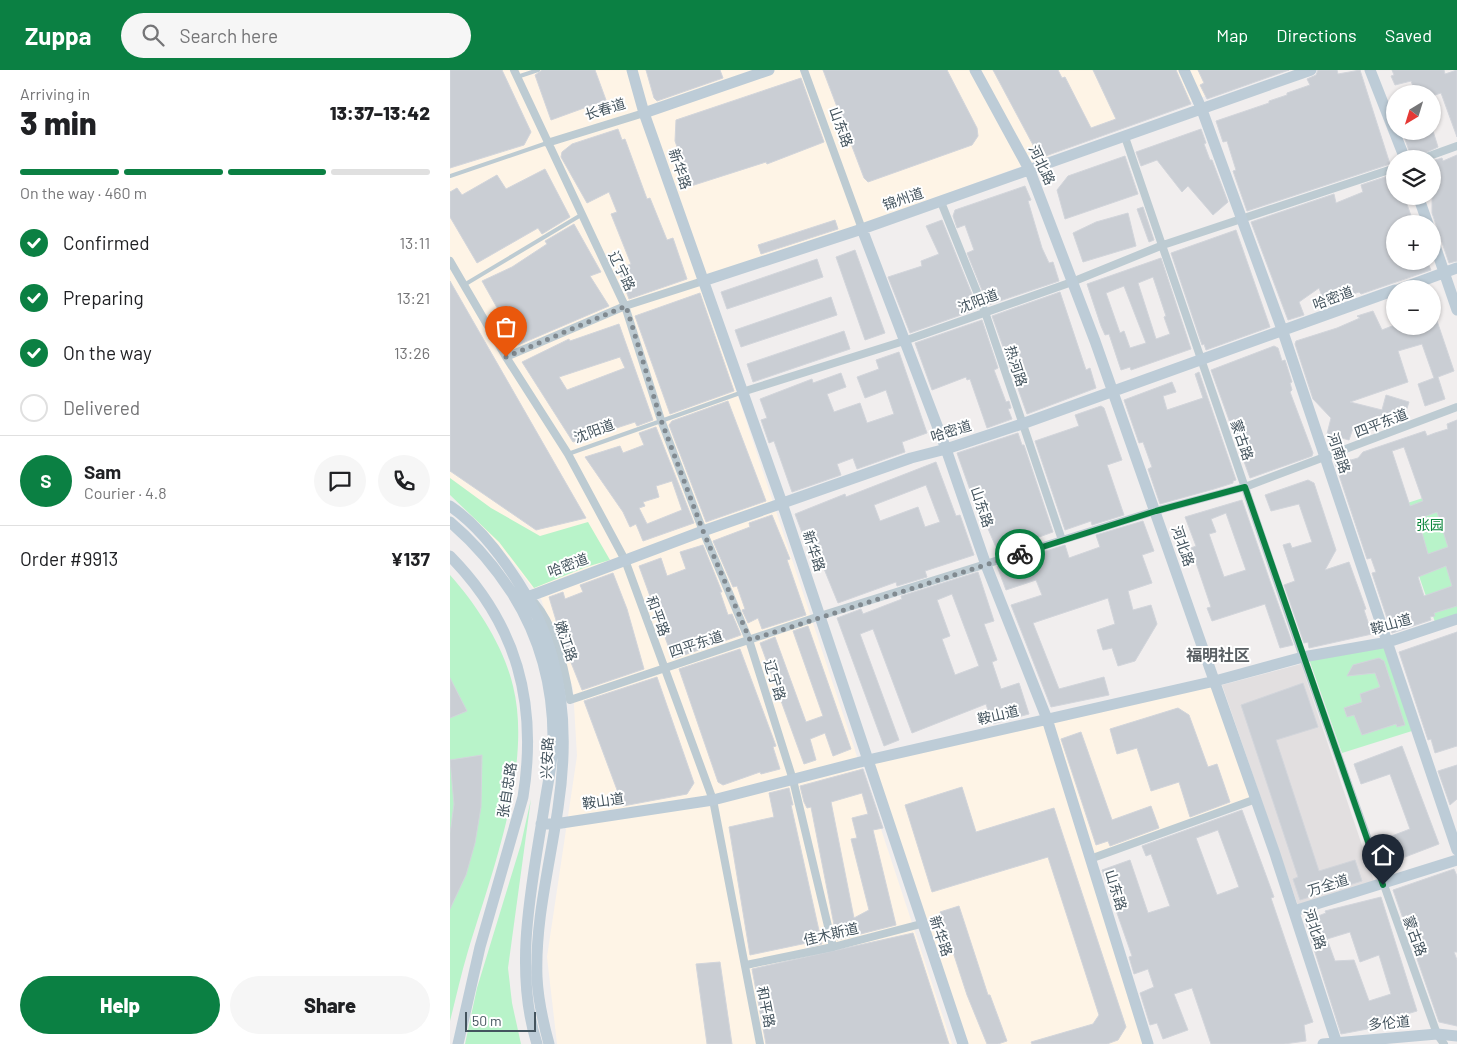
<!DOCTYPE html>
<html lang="en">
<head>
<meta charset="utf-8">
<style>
	body { margin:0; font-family:Barlow,"Noto Sans SC",sans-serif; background:#f6f6f6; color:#202124; height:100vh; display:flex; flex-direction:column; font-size:19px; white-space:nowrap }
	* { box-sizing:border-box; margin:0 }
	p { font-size:16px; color:#757577 }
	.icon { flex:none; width:28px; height:28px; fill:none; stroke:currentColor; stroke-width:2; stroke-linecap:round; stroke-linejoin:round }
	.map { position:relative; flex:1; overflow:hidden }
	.details { display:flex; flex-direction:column; background:#fff; width:450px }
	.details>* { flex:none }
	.needle { width:32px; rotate:218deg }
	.fabs { position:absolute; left:936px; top:15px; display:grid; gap:10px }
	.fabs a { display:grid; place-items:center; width:55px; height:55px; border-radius:50%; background:#fff; box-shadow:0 1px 4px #0004; font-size:25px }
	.scale { position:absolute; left:15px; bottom:12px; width:71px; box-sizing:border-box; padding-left:5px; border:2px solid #44545e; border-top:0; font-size:14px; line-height:18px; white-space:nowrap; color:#44545e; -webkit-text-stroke:4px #fff; paint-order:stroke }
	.pin { position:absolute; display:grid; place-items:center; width:42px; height:42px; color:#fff; margin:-51px -21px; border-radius:50% 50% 50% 0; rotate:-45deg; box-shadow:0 0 5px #0007 }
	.pin .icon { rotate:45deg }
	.courier { position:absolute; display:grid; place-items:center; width:50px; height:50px; margin:-25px; border:4px solid #0b8043; border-radius:50%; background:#fff; color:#222; box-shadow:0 1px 6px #0007 }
	.head em { font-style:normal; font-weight:800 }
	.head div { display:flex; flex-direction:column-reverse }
	.head { display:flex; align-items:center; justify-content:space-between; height:85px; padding:0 20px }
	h1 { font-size:32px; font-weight:800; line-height:38px }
	.bar { display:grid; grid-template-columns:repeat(4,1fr); gap:8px 5px; align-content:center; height:60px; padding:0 20px }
	.bar i { height:6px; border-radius:4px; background:#e0e0e0 }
	.bar .selected { background:#0b8043 }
	.bar p { grid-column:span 4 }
	.line { display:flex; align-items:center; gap:12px; padding:0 20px; border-top:1px solid #e0e0e0 }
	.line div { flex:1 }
	.round { display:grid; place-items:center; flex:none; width:52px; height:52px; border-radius:26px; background:#f6f6f6 }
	ol { padding:0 20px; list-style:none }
	li { display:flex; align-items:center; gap:15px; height:55px }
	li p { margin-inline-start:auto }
	li .icon { padding:5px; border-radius:50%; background:#0b8043; color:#fff; stroke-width:4 }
	li:last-child { color:#757577 }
	li i { width:28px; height:28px; border:2px solid #e0e0e0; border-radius:50% }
	.action { display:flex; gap:10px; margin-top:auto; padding:10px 20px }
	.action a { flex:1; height:58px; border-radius:30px; background:#0b8043; color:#fff; font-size:20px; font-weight:800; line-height:58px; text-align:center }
	.action a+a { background:#f6f6f6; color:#202124 }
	header { display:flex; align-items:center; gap:30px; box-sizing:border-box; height:70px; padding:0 25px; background:#0b8043; color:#fff }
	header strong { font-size:24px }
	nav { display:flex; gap:28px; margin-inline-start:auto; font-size:18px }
	.search { width:350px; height:45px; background:#f6f6f6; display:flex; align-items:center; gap:12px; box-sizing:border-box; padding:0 18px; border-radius:28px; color:#757577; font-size:19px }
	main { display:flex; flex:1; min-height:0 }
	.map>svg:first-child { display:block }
	.commercial { fill:#fef4e6 }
	.education { fill:#e2dfe0 }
	.green { fill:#b8f3c9 }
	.building { fill:#caced4; stroke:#d2d5db; fill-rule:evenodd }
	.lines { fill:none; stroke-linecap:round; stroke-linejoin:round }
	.lane { stroke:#bdcbd2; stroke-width:4 }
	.street { stroke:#bdcbd2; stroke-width:8 }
	.secondary { stroke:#bdccd7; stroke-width:11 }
	.done { stroke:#818a90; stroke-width:5; stroke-dasharray:0 9 }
	.route { stroke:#0b8043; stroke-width:6 }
	.labels { text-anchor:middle; stroke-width:4; stroke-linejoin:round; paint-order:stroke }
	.street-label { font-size:14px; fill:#44545e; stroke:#fff }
	.park-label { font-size:14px; fill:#0d873d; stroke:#fff }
	.quarter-label { font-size:16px; font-weight:bold; fill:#5a6064; stroke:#fff }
</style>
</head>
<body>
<header>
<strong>Zuppa</strong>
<div class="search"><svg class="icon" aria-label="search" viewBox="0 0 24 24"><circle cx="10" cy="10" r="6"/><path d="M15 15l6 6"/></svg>Search here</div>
<nav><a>Map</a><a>Directions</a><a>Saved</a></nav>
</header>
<main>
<section class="details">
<div class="head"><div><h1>3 min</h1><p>Arriving in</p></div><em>13:37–13:42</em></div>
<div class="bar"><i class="selected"></i><i class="selected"></i><i class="selected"></i><i></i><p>On the way · 460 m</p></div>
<ol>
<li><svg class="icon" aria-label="check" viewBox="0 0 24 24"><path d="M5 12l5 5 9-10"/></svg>Confirmed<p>13:11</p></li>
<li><svg class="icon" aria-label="check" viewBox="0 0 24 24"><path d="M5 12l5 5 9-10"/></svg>Preparing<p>13:21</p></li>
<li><svg class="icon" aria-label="check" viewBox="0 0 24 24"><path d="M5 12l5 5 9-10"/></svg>On the way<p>13:26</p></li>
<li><i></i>Delivered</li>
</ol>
<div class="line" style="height:90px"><b class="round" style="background:#0b8043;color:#fff">S</b><div><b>Sam</b><p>Courier · 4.8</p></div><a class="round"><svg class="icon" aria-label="chat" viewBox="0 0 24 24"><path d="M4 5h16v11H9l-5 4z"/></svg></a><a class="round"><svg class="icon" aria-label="phone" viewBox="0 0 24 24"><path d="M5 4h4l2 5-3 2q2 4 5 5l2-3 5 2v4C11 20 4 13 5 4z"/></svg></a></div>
<div class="line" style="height:65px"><div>Order #9913</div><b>¥137</b></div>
<div class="action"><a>Help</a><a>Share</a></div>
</section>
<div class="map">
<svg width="1007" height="974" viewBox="0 0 1007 974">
	<rect width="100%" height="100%" fill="#f1eeee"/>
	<path class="commercial" d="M0,0H832L729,35L575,95L418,152L249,208L502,974H107L97,887L127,686L123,618L91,529L59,488L19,443L0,425Z
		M765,615L808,731L641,792L697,974H514L422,693Z"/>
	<path class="education" d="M851,594L924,811L848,836L772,615Z"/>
	<path class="green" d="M0,408L41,438L90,466L138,452L160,490L136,497L84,518L49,472L0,425Z
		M1007,417V544L985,552L945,437Z
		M0,505C27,535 54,577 63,616C83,696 41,805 18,881C11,904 6,928 0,951Z
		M934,572L962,661L892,683L859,589Z
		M81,729L58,898L62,933L71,974H15L27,918L71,774Z"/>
	<path class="building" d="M0,0H52L81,62L74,75L0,98Z
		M92,0H145L156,30L101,50L85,5Z
		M196,0H270L273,8L207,31L204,28Z
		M373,0H497L527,58L528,66L522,75L418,112L414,108Z
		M543,0H608L612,8L615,7L641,58L666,49L643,0H726L741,34L590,88Z
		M748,0H839L757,29L750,15L754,13Z
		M868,0H887L888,4L910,0L940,94L797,141L783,101L786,100L777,71L773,72L766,51L819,33V31L837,25V23L860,15L857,9L866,5Z
		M942,0H994L995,4L1007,0V67L991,23L982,26V24H966L961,11L945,15L941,6L944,5Z
		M351,8L374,72L317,94L316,92L241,116L225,71L226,50Z
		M168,59L172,70L175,69L197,129L200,128L217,170L223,168L237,209L179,229L168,199L181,194L161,144L167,142L159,122L137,133L111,87L112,82L122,74Z
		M751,59L756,73L754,74L760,90H762L778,132L763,145L738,116L732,122L707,90L691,96L686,82Z
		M952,61H983L988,77L962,89Z
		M1007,85V191L999,193L982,143V91L992,88L993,91Z
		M675,86L688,124L615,149L607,120L618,106Z
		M95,99L120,147L92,164L88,158L27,193L0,147V122L7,118L12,125L47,105L56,119Z
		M944,104L945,126H954L964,154H945V191H977L981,200L911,224L909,222L894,227L895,230L876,237L869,218L849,232L854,245L838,250L801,152L884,124L886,133L913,122L911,115Z
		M575,116L581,130L578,131L592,178L599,193L603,192L609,211L538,235L517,183L524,180L515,155L507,158L503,146L505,140Z
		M693,137L704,170L699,172L687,139Z
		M678,143L686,176L633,192L623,163L646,152Z
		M385,150L388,159L311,184L308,175Z
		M492,150L528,239L460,263L438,207L472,196L471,191L489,184L476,156Z
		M124,154L151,202L140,206L159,236L68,275L32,211L62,197L97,174L95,171Z
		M786,160L820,257L756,280L754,274L752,275L721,183Z
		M405,180L435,263L415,270L386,187Z
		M711,188L741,279L681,300L680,297L671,300L659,264L655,265L651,256L637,214ZM703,207L716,246L714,247L720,264L706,269L688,213ZM674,216L696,273L680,278L674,261L670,263L656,223Z
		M367,189L373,207L277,239L271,222Z
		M0,211L136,448L86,460L0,401Z
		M610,222L636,300L640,298L646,318L577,344L542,246Z
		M250,223L284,321L220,344L185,246Z
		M381,227L387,245L291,277L285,260Z
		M923,241L932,260L942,256H982L984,242L1004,301L988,307L995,329L975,336L968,314L984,308L972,274L948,281L958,312L900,332L932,340L936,325L959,332L953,351L930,346L926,361L904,355L899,370L877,364L881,348L863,329L845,274L846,271L887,258L910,248L907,246Z
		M532,250L548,298L544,300L556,332L559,331L561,338L558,339L562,349L537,358L520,309L517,310L516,307L482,320L465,273Z
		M169,254L203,350L187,356L185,352L123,372L72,292L119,269L120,271ZM170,287L175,298L117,320L109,307Z
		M394,261L400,279L303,312L297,294Z
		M824,276L828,278L832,291L835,290L842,312L840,313L842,320L840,322L863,383L862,386L800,408L761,300Z
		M449,282L477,363L452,372L455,382L407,399L403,388L387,394L391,405L342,422L324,371L319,373L311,350L317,348L310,329L362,309L363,313L391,303L396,317L377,324L384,342L410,333L417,353L444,344L436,320L415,328L407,307L429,299L426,290Z
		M749,302L786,410L783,411V413L764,419L710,434L698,399L702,397L693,372L689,373L674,330L722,312L726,322L713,326L717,340L753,328L745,304Z
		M278,331L316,431L256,452L219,355L222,351Z
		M651,336L654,338L672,390L657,395L674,445L642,455L641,451L615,460L585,371L629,356L625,345Z
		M1007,350V536L984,543L985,546L980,547L981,550L942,563L922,503L926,502L921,488L917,489L885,393L895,388L901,390L908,388L913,382L975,361L977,366L985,363L998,359L997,354ZM954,377L973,431L960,436L942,381ZM987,442L998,477L978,484L968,449ZM996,496L1002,516L974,526L968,507Z
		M206,357L244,453L193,471L186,454L180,457L173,442L135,387L170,376L173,383L194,375L189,363ZM222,411L232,440L197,454L189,438L195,436L193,432L209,427L206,416Z
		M568,363L572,375H574L603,462L548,482L527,433L525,434L507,383Z
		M486,392L506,446L510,445L524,485L475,501L477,507L447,516L446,512L388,533L370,489L363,492L345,444L395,424L396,427ZM476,415L490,452L475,457L468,437L430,451L424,435Z
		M858,410L864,413L886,480L875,500L899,492L916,539L914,540L922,564L859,578L858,572L854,573L834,515L845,511L833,475L840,473L842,478L862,472L849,434L821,441L815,425Z
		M792,430L821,514L843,575L830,578L815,534L762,551L757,538L761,537L741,478L746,476L735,447ZM776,443L796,500L774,507L759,464L766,462L761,449Z
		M322,445L340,489L337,490L356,545L312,559L308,548L298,553L292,540L295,539L287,516L283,517L263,471L300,457L299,453Z
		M693,451L704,481L692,485L702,513L678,521L683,540L701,535L707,554L685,591L668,596L662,578L653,580L647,560L665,554L658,528L583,553L609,619L654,607L659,625L601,637L561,535L592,525L586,510L556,520L547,496L615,475L619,488L650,477L646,465Z
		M253,475L272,522H270L278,545L282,544L291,565L223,589L189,496L211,488L217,506L236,499L230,482Z
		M528,502L544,551L534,554L547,590L542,592L551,619L569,613L579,644L542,654L536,634L462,663L423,559L410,564L449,670L434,676L387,548L411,539L413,544L452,529L451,526ZM502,524L529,596L505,605L492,569L500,566L487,530Z
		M163,503L177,539L194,599L132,620L112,570L99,527L113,522L115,529L133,522L130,515Z
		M358,556L401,679L383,686L375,663L360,669L366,690L354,694L310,573L325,567L356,652L373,646L343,561Z
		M1007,562V676L985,683L981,669L978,670L949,582Z
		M290,579L326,676L323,677L330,699L311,704L310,702L273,715L268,712L229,599Z
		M929,588L934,591L955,655L947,657L946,654L912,665L904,645L897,647L894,638L912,632L910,624L930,617L925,603L897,606L903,595Z
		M207,607L244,713L237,724L173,736L134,631Z
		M0,608L17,641L0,648Z
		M853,613L868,657L826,670L869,801L905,790L912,811L850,830L843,809L848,807L791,635Z
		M728,638L739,645L758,697L767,694L780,732L740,747L729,712L701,721L687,678L667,684L660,659Z
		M631,662L662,750L701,736L709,758L660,776L658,771L646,775L611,669Z
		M952,676L989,774L942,792L934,769L960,759L940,704L911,714L904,694Z
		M32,685L31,737L25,773L16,805L0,839V764L4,734L0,690Z
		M1007,695V729L1000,735L988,701Z
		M413,699L433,758L423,760L446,855L387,870L361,737L357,738L354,732L350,716ZM412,723L418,744L402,748L407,768L401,769L419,840L404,848L381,732Z
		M512,717L526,762L604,738L676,957L668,970L657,974H582L581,972L643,954L649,945L598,787L482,822L455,735Z
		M339,718L343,735H341L372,874L358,877L357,873L300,885L279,757L324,747L319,723Z
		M792,740L824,827L821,828L863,952L854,955L856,971L834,974H761L742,918L724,924L738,960L713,969L707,953L700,955L690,923L704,917L698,899L684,904L679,887L682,886L652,800L680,790L698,843L720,836L701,784L696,786L692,776ZM768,760L789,817L767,825L746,768Z
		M1004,799L1007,806V882H1004L1007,890V956L989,952L943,820Z
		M931,827L967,941L927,953L928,957L891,964L855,851L876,843L875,841ZM900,862L910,892L929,885L941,924L919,931L904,890L885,891L877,869Z
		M509,836L538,925H540L557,971L548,974H537L517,925L490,842Z
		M463,863L499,974H316L302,899Z
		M270,892L282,974H257L246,894Z"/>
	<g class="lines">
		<path class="lane" d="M67,7L88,0
			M0,106L97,73
			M14,215L131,145
			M118,384L290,323"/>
		<path class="street" d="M64,0L175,236L211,350L253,461L299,570L343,710L383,877
			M354,0L412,159
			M675,67L853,587L987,964L994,974
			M97,73L194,43
			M971,89L1007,76
			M491,132L535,242L612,470
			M0,191L56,287L118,384L175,490L263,730L310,974
			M56,287L175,236L253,211
			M292,322L454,271L622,212L713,175L945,98
			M85,533C106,558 115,598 120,630L370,546L705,441L795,417L1007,337
			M640,789L806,729
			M296,895L383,877L471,854"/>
		<path class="secondary" d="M182,0L194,43L332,433L513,974
			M525,0L580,101L645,271L825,784L887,974
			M734,0L752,40L833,262L1007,780
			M920,0L955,89
			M194,43L319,0
			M968,126L978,154
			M412,159L496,379L536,495L597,649L698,974
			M982,167L1007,240
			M253,211L412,159L861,0
			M950,219L1007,198
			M0,436C28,455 50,484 68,512C113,579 120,659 108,738C100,794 85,850 87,907C88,930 93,952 99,974
			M0,452C25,473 45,497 62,523C91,569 104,620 103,674C102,696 97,717 94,738C82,815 63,898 87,974
			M0,486C67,554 88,633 73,727L30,877L8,974
			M67,531L253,461L461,388L496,379L572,354L945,220
			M91,754H105L263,730L418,690L765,611L853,587L938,572L1007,549
			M844,841L1007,790
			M873,974L987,964L1007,966"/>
	</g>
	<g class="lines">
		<path class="done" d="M56,287L176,236L211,350L253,461L300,570L570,484"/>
		<path class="route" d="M570,484L706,441L795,417L933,815"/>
	</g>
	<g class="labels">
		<g class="street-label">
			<text transform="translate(155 39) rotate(-17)" y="5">长春道</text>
			<text transform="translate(391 57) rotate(70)" y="5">山东路</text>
			<text transform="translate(592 95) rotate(65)" y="5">河北路</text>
			<text transform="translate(230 99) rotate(71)" y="5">新华路</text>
			<text transform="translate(453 129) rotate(-19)" y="5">锦州道</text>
			<text transform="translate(172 201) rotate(64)" y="5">辽宁路</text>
			<text transform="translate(883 228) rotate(-20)" y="5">哈密道</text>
			<text transform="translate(528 231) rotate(-20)" y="5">沈阳道</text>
			<text transform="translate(566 296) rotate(72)" y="5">热河路</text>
			<text transform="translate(931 353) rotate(-21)" y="5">四平东道</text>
			<text transform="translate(144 361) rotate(-20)" y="5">沈阳道</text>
			<text transform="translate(501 361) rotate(-17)" y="5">哈密道</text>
			<text transform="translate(792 370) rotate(71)" y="5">蒙古路</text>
			<text transform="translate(889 383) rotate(71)" y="5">河南路</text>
			<text transform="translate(532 437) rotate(71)" y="5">山东路</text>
			<text transform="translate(733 476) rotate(71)" y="5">河北路</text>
			<text transform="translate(364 481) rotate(72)" y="5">新华路</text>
			<text transform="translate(118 495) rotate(-20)" y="5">哈密道</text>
			<text transform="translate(208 546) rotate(70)" y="5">和平路</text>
			<text transform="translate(941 554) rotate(-16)" y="5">鞍山道</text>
			<text transform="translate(116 571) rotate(71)" y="5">嫩江路</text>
			<text transform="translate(246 574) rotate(-18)" y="5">四平东道</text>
			<text transform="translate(325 610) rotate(73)" y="5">辽宁路</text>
			<text transform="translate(548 645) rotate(-13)" y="5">鞍山道</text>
			<text transform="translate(97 688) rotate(-87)" y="5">兴安路</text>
			<text transform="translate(57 720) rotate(-81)" y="5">张自忠路</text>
			<text transform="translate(153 731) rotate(-8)" y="5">鞍山道</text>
			<text transform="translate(878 815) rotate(-17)" y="5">万全道</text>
			<text transform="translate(666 820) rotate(73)" y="5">山东路</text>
			<text transform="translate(865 859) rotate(72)" y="5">河北路</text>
			<text transform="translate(381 864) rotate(-13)" y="5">佳木斯道</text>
			<text transform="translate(491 866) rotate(71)" y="5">新华路</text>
			<text transform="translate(965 866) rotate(70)" y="5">蒙古路</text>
			<text transform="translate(316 937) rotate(79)" y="5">和平路</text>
			<text transform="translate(939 953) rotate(-5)" y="5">多伦道</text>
		</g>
		<g class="park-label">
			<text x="980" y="460">张园</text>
		</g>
		<g class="quarter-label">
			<text x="768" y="591">福明社区</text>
		</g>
	</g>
</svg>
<div class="fabs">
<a><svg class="needle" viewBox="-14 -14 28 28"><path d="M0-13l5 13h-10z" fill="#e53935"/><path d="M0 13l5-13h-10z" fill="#757577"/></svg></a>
<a><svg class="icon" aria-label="layers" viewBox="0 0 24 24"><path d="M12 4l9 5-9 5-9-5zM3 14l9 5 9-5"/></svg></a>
<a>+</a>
<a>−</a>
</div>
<div class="scale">50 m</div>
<div class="pin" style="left:56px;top:287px;background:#ea580c"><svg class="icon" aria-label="bag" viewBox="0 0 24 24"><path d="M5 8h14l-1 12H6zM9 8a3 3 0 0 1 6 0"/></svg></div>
<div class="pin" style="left:933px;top:815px;background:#1f2937"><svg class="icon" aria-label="home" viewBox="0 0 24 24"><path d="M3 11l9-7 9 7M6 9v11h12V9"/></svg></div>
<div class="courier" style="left:570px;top:484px"><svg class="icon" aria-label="bike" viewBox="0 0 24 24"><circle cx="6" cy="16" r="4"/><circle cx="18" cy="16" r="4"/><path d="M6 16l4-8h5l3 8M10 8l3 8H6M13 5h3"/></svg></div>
</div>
</main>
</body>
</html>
